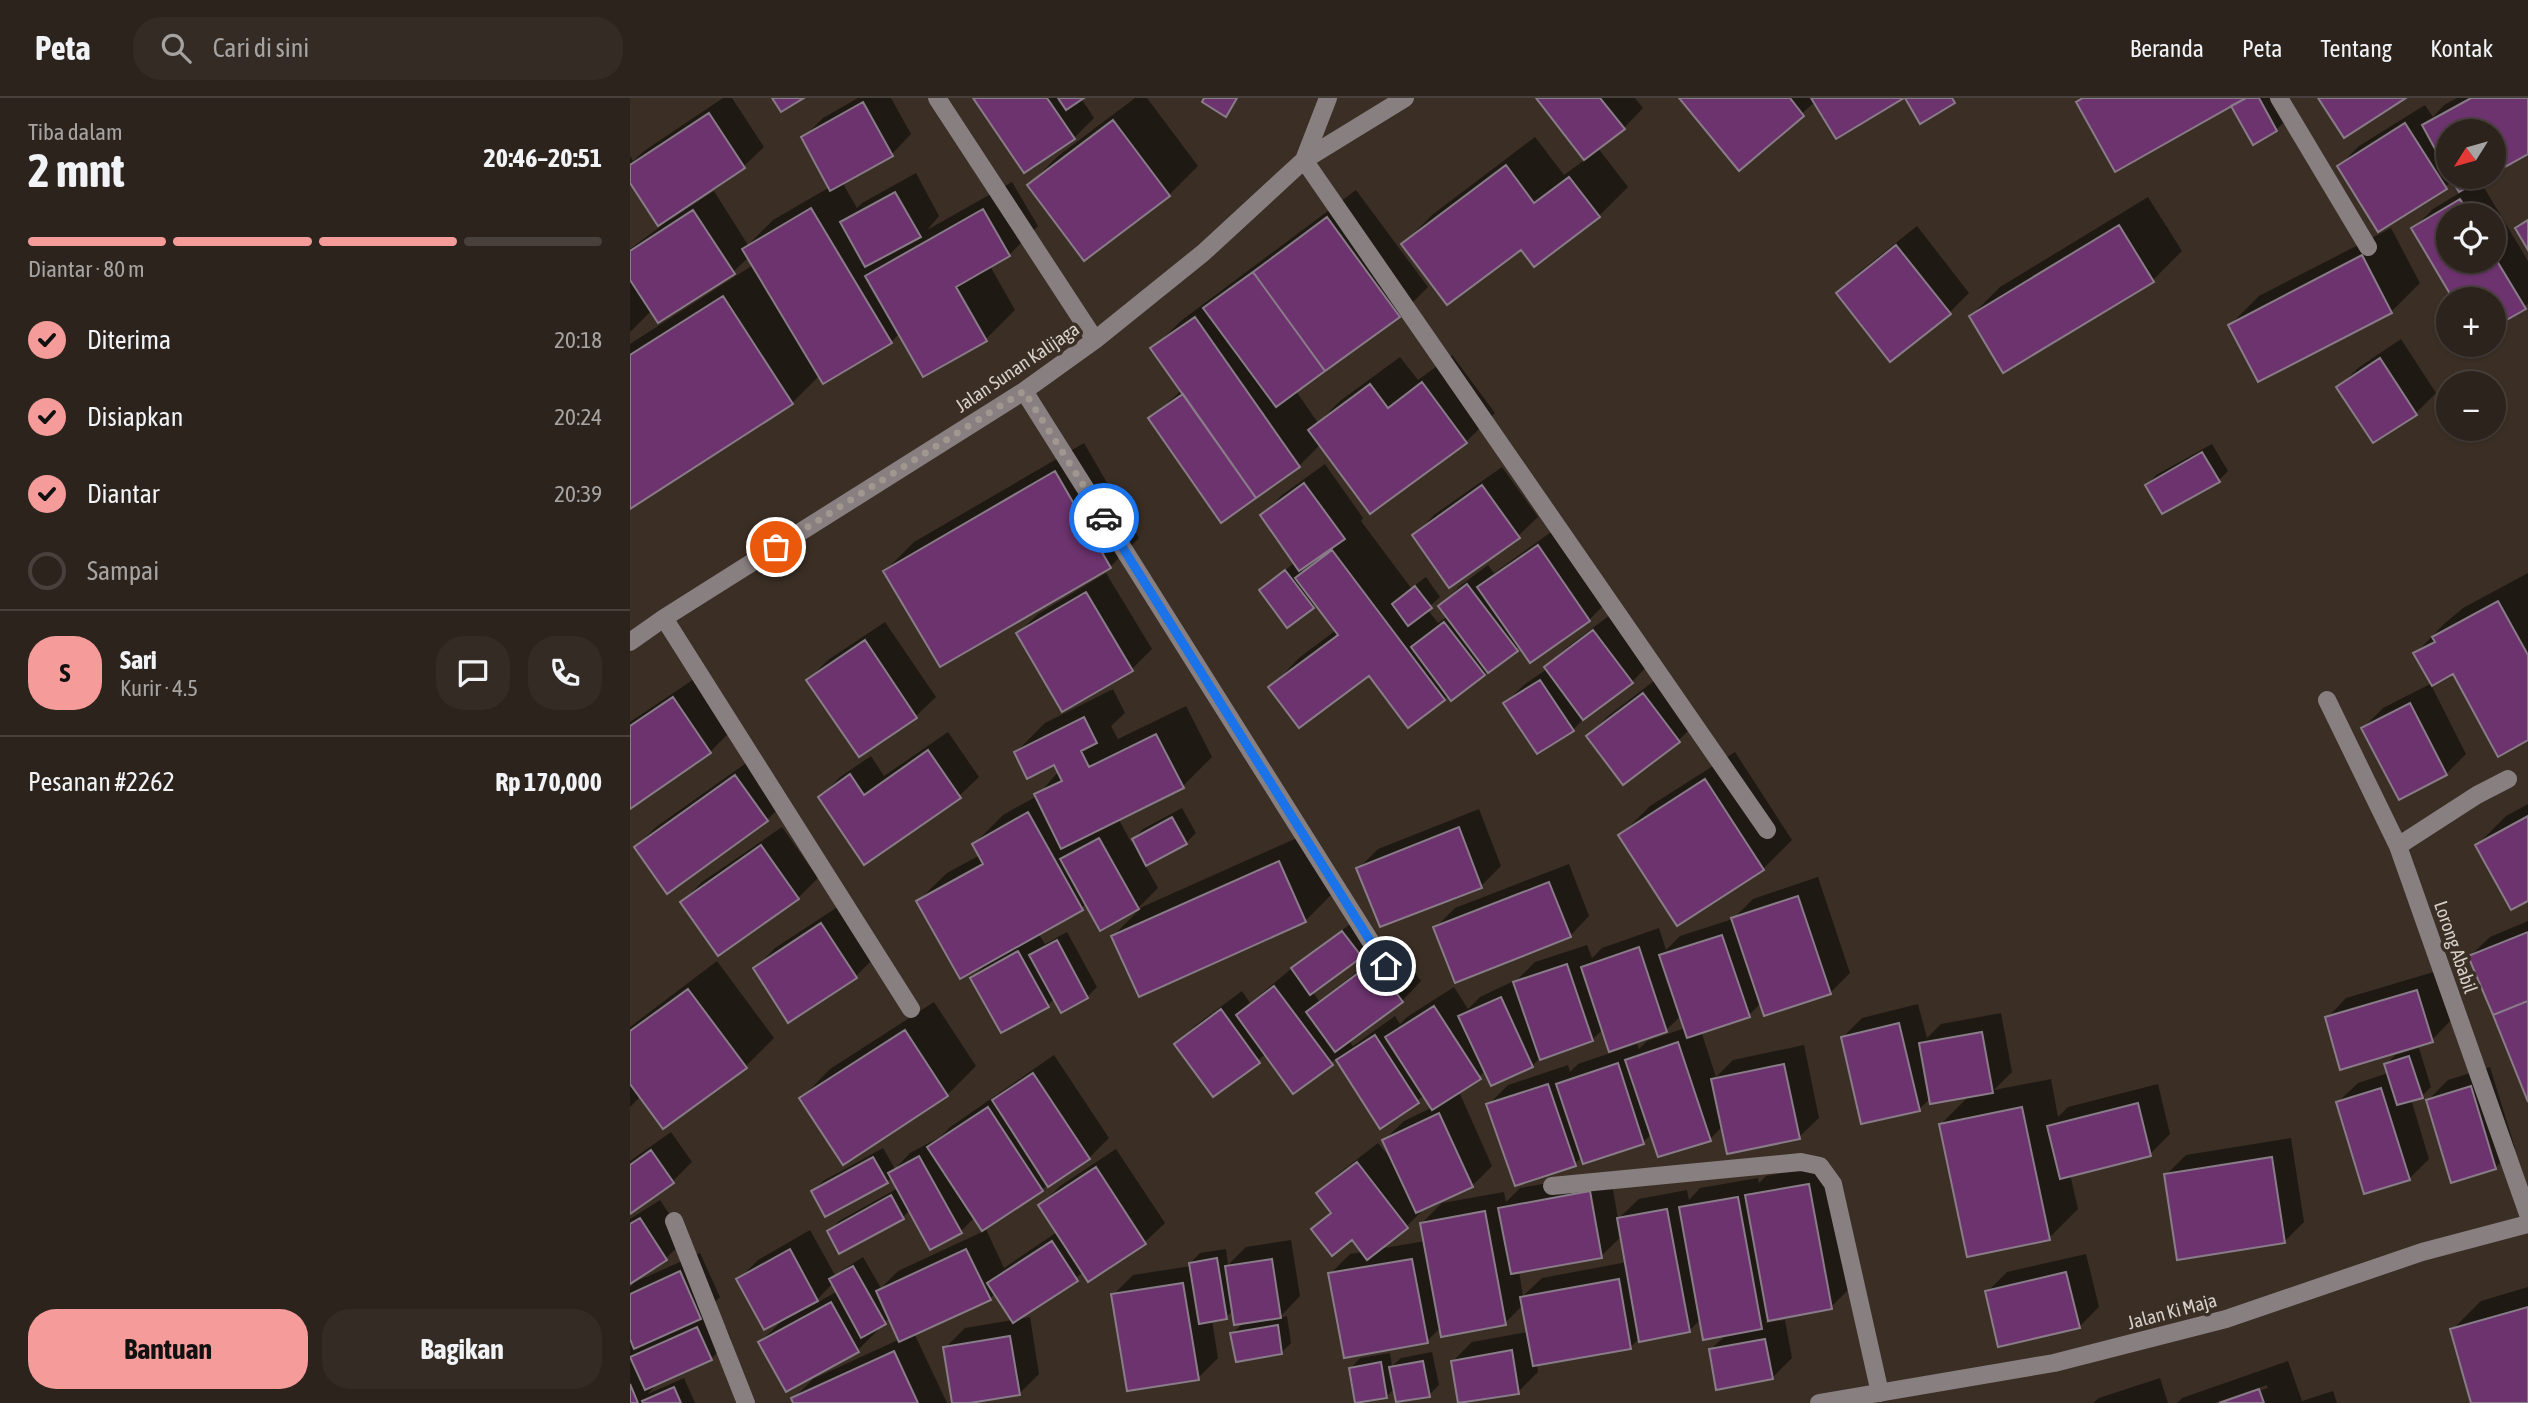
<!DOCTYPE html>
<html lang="id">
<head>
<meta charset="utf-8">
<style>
	body { margin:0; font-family:"Asap Condensed",sans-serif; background:#342b25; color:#f1f3f6; height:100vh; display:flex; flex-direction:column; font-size:26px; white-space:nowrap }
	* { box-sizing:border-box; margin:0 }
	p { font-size:23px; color:#a6a4a3 }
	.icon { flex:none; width:38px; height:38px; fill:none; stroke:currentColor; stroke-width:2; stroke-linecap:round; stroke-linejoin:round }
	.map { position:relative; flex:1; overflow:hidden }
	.side { display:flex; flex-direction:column; background:#2c231c; width:630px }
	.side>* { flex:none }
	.needle { width:46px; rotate:233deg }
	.fabs { position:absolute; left:1806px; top:21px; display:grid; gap:14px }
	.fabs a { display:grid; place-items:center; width:70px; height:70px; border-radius:50%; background:#2c231c; box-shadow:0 2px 5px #0004,0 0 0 2px #48403b; font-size:35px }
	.pin { position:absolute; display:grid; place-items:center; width:60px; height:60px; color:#fff; margin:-30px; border:4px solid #fff; border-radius:50%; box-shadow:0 2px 7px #0007 }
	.courier { position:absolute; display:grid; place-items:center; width:70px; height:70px; margin:-35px; border:5px solid #1a73e8; border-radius:50%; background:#fff; color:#222; box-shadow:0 2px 9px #0007 }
	.headline em { font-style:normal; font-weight:700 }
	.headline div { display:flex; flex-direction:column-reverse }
	.headline { display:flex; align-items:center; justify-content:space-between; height:119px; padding:0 28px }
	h1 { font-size:46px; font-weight:700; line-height:52px }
	.bar { display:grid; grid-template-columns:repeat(4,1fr); gap:10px 7px; align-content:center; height:84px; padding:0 28px }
	.bar i { height:9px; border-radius:5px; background:#48403b }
	.bar .current { background:#f59b9a }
	.bar p { grid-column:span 4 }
	.line { display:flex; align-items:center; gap:18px; padding:0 28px; border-top:2px solid #48403b }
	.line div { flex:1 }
	.round { display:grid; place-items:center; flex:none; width:74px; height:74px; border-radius:28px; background:#342b25 }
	ol { padding:0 28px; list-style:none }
	li { display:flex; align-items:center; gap:21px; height:77px }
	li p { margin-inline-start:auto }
	li .icon { padding:7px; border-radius:50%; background:#f59b9a; color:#111; stroke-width:4 }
	li:last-child { color:#a6a4a3 }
	li i { width:38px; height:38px; border:4px solid #48403b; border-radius:50% }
	.button { display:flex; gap:14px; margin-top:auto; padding:14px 28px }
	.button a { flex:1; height:80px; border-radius:28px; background:#f59b9a; color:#111; font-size:28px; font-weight:700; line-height:80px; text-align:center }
	.button a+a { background:#342b25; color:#f1f3f6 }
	header { display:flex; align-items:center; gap:42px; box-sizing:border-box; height:98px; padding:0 35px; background:#2c231c; border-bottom:2px solid #48403b }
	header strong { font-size:33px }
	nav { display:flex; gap:38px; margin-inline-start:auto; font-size:24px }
	.search { width:490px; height:63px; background:#342b25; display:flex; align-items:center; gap:18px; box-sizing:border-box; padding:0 24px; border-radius:28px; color:#a6a4a3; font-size:26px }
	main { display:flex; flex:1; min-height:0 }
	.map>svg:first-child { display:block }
	.shadow { fill:#0007; fill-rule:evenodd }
	.building { fill:#6d336e; stroke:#897c89; stroke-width:2 }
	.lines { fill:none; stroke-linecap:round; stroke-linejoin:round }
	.minor { stroke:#887f81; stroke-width:18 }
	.done { stroke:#a09890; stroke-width:7; stroke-dasharray:0 12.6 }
	.route { stroke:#1a73e8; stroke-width:9 }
	.labels { text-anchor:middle; stroke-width:7; stroke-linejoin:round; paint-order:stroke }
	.street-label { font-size:19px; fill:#d7d0ca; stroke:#3b2f25 }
</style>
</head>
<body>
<header>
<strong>Peta</strong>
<div class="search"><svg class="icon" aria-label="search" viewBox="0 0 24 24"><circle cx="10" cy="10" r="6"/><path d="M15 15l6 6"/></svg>Cari di sini</div>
<nav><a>Beranda</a><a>Peta</a><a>Tentang</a><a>Kontak</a></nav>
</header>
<main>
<section class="side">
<div class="headline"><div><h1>2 mnt</h1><p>Tiba dalam</p></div><em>20:46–20:51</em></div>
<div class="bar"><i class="current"></i><i class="current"></i><i class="current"></i><i></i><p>Diantar · 80 m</p></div>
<ol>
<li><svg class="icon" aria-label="check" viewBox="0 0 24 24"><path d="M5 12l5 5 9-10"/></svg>Diterima<p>20:18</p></li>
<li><svg class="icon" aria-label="check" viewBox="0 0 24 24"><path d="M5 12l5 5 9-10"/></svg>Disiapkan<p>20:24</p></li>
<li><svg class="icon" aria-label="check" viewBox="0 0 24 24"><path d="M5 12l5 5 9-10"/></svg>Diantar<p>20:39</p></li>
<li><i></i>Sampai</li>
</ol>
<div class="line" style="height:126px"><b class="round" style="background:#f59b9a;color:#111">S</b><div><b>Sari</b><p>Kurir · 4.5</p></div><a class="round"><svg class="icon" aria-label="chat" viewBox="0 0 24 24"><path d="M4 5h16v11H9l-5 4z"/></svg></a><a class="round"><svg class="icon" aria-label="phone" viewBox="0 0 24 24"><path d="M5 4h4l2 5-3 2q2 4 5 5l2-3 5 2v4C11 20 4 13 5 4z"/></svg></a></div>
<div class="line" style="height:91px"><div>Pesanan #2262</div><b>Rp 170,000</b></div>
<div class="button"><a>Bantuan</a><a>Bagikan</a></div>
</section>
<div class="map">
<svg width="1898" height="1305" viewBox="0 0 1898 1305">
	<rect width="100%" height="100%" fill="#3b2f25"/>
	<path class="shadow" d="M93,0H102L134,49L114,68L39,118L41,121L84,93L118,147L143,122L200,89L173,40L193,20L228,0H261L281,36L262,56L212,84L227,110L232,105L286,75L309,118L297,132L382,84L408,128L379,157L360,168L385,212L356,241L293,276L270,235L261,244L189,278L162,305L0,409V246L123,167L119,159L103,174L22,212L0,234V151L31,128L0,84V58L3,63L14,53Z
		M345,0H451L464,20L444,40Z
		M505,0H517L568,68L539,97L454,161L399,87L428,58Z
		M909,0H1005L1013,10L994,30L968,50L998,89L969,118L905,167L891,149L773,146L802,117L905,39L934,77L956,61Z
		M1051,0H1271L1185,4L1109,70Z
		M1453,0H1643L1656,22L1646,32L1602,6L1448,5Z
		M1827,0H1898V54L1864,73V33H1818V79H1853L1849,81L1898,163V206L1864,227V201H1825L1783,131L1803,111L1831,94L1824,81L1815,89L1709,68L1729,48L1795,7L1803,19L1814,7ZM1818,117H1864V163H1818Z
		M726,92L798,189L769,218L666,293L688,325L710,303L770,259L788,282L822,257L865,315L836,344L691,346L669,368L520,321L552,292L523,250L552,222Z
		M1518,99L1552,153L1523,182L1341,218L1370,189Z
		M1287,128L1339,195L1320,214L1208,195L1228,175Z
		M1761,130L1790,185L1761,214L1600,227L1629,198Z
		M1771,241L1806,295L1786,315L1743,343L1709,289L1728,270Z
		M454,345L509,440L480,469L255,473L284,444Z
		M1582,346L1598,373L1589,382L1517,387L1526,377Z
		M695,366L733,420L731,423L781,490L796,479L810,499L797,511L808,525L818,518L810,508L830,488L858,467L864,475L928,429L979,502L959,522L890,548L854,576L814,601L739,575L641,589L669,560L706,532L686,505L683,509L631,493L665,464L632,417L652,397ZM681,463L683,464L673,474L670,470Z
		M872,369L908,419L888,438L785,437L804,417Z
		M476,475L522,551L502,571L388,535L408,516Z
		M1898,475V640L1824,573L1801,587L1836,656L1816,676L1769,700L1733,630L1753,610L1802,585L1786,555L1814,526L1833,510Z
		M984,514L1021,564L1002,584L958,616L943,632L875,605L895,586L917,571L916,570L936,550Z
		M255,524L306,599L286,618L229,657L178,582L198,562Z
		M1033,576L1068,623L1049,642L958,638L978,618Z
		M64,581L100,634L80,654L0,709V624Z
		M483,591L495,615L481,628L488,641L556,608L582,659L553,688L488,720L501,744L513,731L552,710L566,735L556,745L515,767L528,790L508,810L457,806L408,835L415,846L437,834L467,889L457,899L425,900L418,907L371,933L342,880L358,864L288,803L317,775L350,757L344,746L373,717L407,698L429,673L425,665L386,654L415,625Z
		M318,634L349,679L329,698L190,699L210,679L241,658L254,678Z
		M1105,654L1162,742L1133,771L991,737L1020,708Z
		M126,658L157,702L137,722L6,749L26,729Z
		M1898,706V801L1847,747L1876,718Z
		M849,711L871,768L851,788L751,827L728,771L748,751Z
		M152,729L188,780L168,800L88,855L52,804L72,784Z
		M678,735L704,794L675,823L483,838L512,809Z
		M939,766L959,818L940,838L805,830L825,810Z
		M1188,779L1220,875L1200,895L1131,905L1119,917L1071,933L1086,979L1103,962L1174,947L1189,1020L1169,1039L1093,1028L1080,1041L1022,1036L1013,1044L952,1059L945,1066L858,1007L878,987L938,967L940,974L948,966L1007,946L1009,951L1017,943L1055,930L1051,918L1036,932L973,931L962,942L911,959L902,968L856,973L821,998L822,1000L830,996L862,1068L842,1088L797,1108L777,1128L748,1151L795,1143L792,1125L812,1105L874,1094L876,1104L890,1090L980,1074L988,1121L1009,1101L1057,1092L1059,1102L1070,1090L1128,1080L1129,1085L1136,1078L1198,1067L1221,1189L1201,1209L1140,1220L1135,1225L1155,1222L1162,1260L1142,1280L1081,1251L1097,1236L1071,1221L1059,1233L1010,1239L1001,1249L907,1266L908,1274L888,1294L823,1263L842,1244L898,1234L893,1207L875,1225L811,1229L797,1243L700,1176L720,1156L733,1154L722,1140L683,1131L701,1113L688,1096L708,1076L748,1045L763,1063L754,1042L774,1023L803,1009L795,997L750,1028L707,960L701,965L636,956L583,997L546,946L566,927L612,893L620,905L673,861L723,824L741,848L682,893L689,903L764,845L791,883L772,903L719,942L723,948L765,918L770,926L777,919L824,889L838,911L850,899L888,881L905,864L957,847L962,860L972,850L1029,830L1036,852L1050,838L1103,821L1123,801ZM992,1138L997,1164L912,1180L893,1198L889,1173L971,1158Z
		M212,806L245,859L226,878L125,870L145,850Z
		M1898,823V999L1840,858L1860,839Z
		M87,863L144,940L115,969L11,998L0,1009V929Z
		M1807,873L1821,922L1802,942L1697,920L1716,900Z
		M304,904L346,968L317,997L172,1000L200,971Z
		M1288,906L1297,940L1311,926L1371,915L1382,974L1364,992L1421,981L1428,1019L1438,1009L1528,986L1540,1036L1520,1056L1440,1076L1448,1111L1419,1140L1311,1026L1339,998L1301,1000L1289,1011L1212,940L1232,920Z
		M1789,950L1801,989L1792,998L1781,1001L1799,1061L1779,1081L1708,1004L1728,985L1758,975L1756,967L1765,957Z
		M424,957L479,1040L459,1060L355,1129L374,1170L427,1134L410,1108L430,1088L486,1051L535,1125L515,1144L454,1174L384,1222L400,1219L409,1276L390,1295L324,1305L315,1250L335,1230L383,1222L365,1195L360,1201L284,1235L317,1305H165L163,1301L183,1281L270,1241L260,1220L246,1230L248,1232L228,1252L130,1244L155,1220L108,1182L128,1162L180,1132L205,1177L233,1159L251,1190L268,1173L354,1133L345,1119L331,1133L280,1112L273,1119L199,1133L209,1123L268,1090L262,1079L257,1084L196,1117L183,1093L193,1083L253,1050L265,1071L280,1055L310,1039L319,1030ZM203,1185L208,1193L183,1207V1206Z
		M1860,969L1885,1050L1865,1070L1798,1002L1818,982Z
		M41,1034L62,1064L42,1084L0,1114V1063Z
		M1661,1040L1674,1124L1654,1144L1536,1077L1556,1057Z
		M30,1102L56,1141L36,1160L0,1184V1121Z
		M661,1142L670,1198L649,1220L657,1218L661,1245L652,1254L602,1236L614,1224L603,1212L596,1220L582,1222L588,1260L568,1280L483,1197L503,1177L561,1168L560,1165L570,1155L596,1151L598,1167L616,1149Z
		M70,1155L90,1199L74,1216L87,1210L101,1241L81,1261L28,1284L18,1296L54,1280L65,1305H0V1189L5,1184Z
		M1456,1156L1469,1209L1449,1229L1357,1194L1377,1174Z
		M1898,1189V1305H1843L1822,1232L1851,1203Z
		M802,1254L809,1287L799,1297L765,1290L756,1299L721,1270L730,1260L760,1255L762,1268L771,1260Z
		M1658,1263L1672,1303L1703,1293L1707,1305H1595L1638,1290L1637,1287L1584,1305H1547L1552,1300Z
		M1530,1280L1538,1305H1463L1469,1300Z"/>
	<path class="building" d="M142,0H174L151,14Z
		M343,0H417L445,41L394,75Z
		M428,0H454L436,12Z
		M574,0H607L596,19L572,4Z
		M906,0H970L995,31L954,62Z
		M1049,0H1160L1174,18L1109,73Z
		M1181,0H1274L1206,41Z
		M1275,0H1322L1325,5L1290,26Z
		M1453,0H1616L1485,74L1446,4Z
		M1616,0H1629L1647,33L1623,47L1601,8Z
		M1688,0H1776L1714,40Z
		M1841,0H1898V56L1864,75V33H1818V75L1792,27Z
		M233,4L263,58L200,93L171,39Z
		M79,15L115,70L28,128L0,85V67Z
		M483,22L540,98L454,163L397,87Z
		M1775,25L1817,91L1748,134L1707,68Z
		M876,67L904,105L939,79L970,119L904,169L891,152L817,207L771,146Z
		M1820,79H1857L1829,94Z
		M265,94L291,139L235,169L210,124Z
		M1830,101L1840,117H1818V163H1864V158L1896,211L1864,229V201H1823L1781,130Z
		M181,110L262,245L193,286L112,151Z
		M353,111L380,158L326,189L357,243L293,279L235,178Z
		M63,112L105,176L28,225L0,182V153Z
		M697,119L770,219L695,273L623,174Z
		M1898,122V152L1885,130Z
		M1489,127L1524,184L1373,275L1339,218Z
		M1266,147L1321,216L1260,264L1206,195Z
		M1732,157L1762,215L1628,284L1598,227Z
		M623,174L695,273L646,309L573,210Z
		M93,198L163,306L0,411V257Z
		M565,219L670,369L626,400L520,250Z
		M1750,260L1787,317L1743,345L1706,289Z
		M792,284L837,345L740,416L678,332L740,286L758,310Z
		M553,296L626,400L591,425L518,320Z
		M1572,354L1590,384L1532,416L1515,387Z
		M425,373L481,470L310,569L253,473Z
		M674,385L715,441L669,473L630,417Z
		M852,387L890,440L819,490L782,437Z
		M908,447L960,523L900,565L847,489Z
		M702,452L815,602L778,630L739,578L669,630L638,589L708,537L665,480Z
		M655,472L684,510L657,530L629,492Z
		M837,486L888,553L858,575L808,508Z
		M785,488L802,510L778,528L762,506Z
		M456,494L503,573L432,614L386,535Z
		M1868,503L1898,557V642L1868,659L1823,576L1802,588L1783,555L1805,544L1802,539Z
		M814,524L855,577L821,603L781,549Z
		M963,532L1003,585L953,622L914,569Z
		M235,542L287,620L229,659L176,582Z
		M910,582L944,633L907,656L873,605Z
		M1013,595L1050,644L993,687L956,638Z
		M43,599L81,655L0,711V628Z
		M1780,605L1817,677L1769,702L1731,630Z
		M454,619L467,645L451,653L459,669L526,636L554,690L431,751L404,696L432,683L424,667L397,681L384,654Z
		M298,652L331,700L234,767L188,699L220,676L234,697Z
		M105,677L138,723L37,796L4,749Z
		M1075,681L1134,772L1047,828L988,737Z
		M398,714L453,812L330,881L286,803L353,766L342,746Z
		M1898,718V803L1881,812L1845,747Z
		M542,719L557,746L516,768L502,741Z
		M829,729L852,790L750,829L726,770Z
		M469,740L509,811L470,833L430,761Z
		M131,747L169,801L88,858L50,804Z
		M649,763L676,824L509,899L481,838Z
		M919,784L941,839L825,885L803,829Z
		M1168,798L1201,896L1134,918L1101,820Z
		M191,825L227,880L158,925L123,870Z
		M712,833L732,859L680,897L661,870Z
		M1898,834V903L1863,917L1838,858Z
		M1092,837L1120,919L1057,940L1029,857Z
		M427,842L458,900L431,915L399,857Z
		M1009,849L1037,934L979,954L951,869Z
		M388,853L419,909L371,935L340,880Z
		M743,864L773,904L705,954L676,914Z
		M937,866L963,943L910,962L883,884Z
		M644,888L703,967L663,996L606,917Z
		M58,891L117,970L33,1031L0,986V933Z
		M1787,892L1803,944L1710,972L1695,919Z
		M871,899L903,969L861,988L828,918Z
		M1898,903V1004L1863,917Z
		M804,908L851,981L802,1012L755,939Z
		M591,911L630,965L583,999L544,946Z
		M1269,925L1290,1013L1231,1026L1211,939Z
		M275,932L318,998L213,1067L169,1000Z
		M1352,934L1363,995L1300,1006L1289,945Z
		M745,937L789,1005L750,1031L706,962Z
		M1048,944L1081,1043L1028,1059L995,962Z
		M1779,958L1793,1000L1767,1007L1754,966Z
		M988,965L1014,1046L953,1066L926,986Z
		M1154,966L1170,1041L1097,1056L1081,981Z
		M403,975L460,1061L418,1089L362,1002Z
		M918,986L946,1068L885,1088L856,1006Z
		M1841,988L1866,1071L1821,1085L1796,1002Z
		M1751,990L1780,1082L1734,1096L1706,1004Z
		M1508,1005L1521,1058L1430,1081L1417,1028Z
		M358,1009L413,1093L352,1133L297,1049Z
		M1392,1009L1420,1142L1337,1159L1309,1026Z
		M809,1015L843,1089L786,1115L752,1042Z
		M21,1052L44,1085L0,1116V1067Z
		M289,1058L332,1135L300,1152L258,1075Z
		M243,1059L258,1085L195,1119L181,1093Z
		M1642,1059L1655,1145L1547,1162L1534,1076Z
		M727,1064L778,1130L737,1162L722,1142L702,1158L681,1131L701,1115L686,1095Z
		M466,1069L516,1146L458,1184L408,1107Z
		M1179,1086L1202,1211L1138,1223L1115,1097Z
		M960,1093L972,1160L881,1176L868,1110Z
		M261,1097L274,1121L209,1156L197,1133Z
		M1108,1099L1132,1231L1073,1242L1049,1109Z
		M1037,1111L1060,1234L1009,1244L987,1120Z
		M855,1113L876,1227L811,1239L790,1125Z
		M10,1120L37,1162L0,1186V1126Z
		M422,1143L448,1183L383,1225L357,1185Z
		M160,1151L188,1203L134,1232L106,1181Z
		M336,1151L361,1202L269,1244L246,1193Z
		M587,1160L597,1221L569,1226L559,1165Z
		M642,1161L651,1220L604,1227L595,1168Z
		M782,1161L798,1245L714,1260L698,1175Z
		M223,1168L256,1226L231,1240L199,1181Z
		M50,1173L71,1221L4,1251L0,1241V1196Z
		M1436,1174L1450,1230L1368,1249L1355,1193Z
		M989,1181L1001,1251L903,1268L890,1199Z
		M553,1185L569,1282L497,1293L481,1196Z
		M201,1204L229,1254L156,1294L128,1244Z
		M1898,1209V1305H1841L1820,1231Z
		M648,1227L652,1256L606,1264L600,1235Z
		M67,1229L82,1262L15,1292L0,1259Z
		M380,1238L390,1297L340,1305H322L313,1249Z
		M1135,1241L1143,1281L1086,1292L1079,1251Z
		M882,1252L889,1296L828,1305L821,1263Z
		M264,1253L288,1305H163L161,1300Z
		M793,1263L800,1299L766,1304L759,1269Z
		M751,1264L757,1300L725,1305L719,1270Z
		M0,1286L8,1305H0Z
		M44,1289L51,1305H13L12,1303Z
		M1629,1291L1634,1305H1589Z"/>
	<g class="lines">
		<path class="minor" d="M307,0L465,242
			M1649,0L1738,149
			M674,62L1137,732
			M674,62L698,0
			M394,293L756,868
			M34,520L281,911
			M0,544L34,520L394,293L465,242L573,155L674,62L775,0
			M1697,602L1768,748L1898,1116
			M1768,748L1847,697L1878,681
			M922,1088L1171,1064L1190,1068L1203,1086L1250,1295
			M44,1123L116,1305
			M1189,1305L1424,1265L1596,1221L1792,1154L1898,1126"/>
	</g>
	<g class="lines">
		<path class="done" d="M146,449L394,293L474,420"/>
		<path class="route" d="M474,420L756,868"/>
	</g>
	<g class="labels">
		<g class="street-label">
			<text transform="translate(387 269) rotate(-34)" y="7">Jalan Sunan Kalijaga</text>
			<text transform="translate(1826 849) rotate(71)" y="7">Lorong Ababil</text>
			<text transform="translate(1542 1213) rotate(-15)" y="7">Jalan Ki Maja</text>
		</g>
	</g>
</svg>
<div class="fabs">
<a><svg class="needle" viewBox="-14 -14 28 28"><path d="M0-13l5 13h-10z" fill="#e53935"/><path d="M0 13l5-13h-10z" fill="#a6a4a3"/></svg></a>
<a><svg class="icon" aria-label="locate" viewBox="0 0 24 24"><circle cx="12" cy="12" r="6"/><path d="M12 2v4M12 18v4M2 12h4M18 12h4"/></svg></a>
<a>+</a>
<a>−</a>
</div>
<div class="pin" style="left:146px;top:449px;background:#ea580c"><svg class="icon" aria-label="bag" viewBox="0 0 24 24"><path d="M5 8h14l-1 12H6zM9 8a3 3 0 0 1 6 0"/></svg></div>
<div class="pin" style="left:756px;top:868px;background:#1f2937"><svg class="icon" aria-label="home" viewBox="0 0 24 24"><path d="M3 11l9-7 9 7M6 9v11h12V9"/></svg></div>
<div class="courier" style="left:474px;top:420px"><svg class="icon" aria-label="car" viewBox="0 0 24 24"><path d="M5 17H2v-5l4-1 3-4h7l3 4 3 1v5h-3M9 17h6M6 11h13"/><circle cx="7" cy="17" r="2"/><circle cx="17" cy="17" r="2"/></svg></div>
</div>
</main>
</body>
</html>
